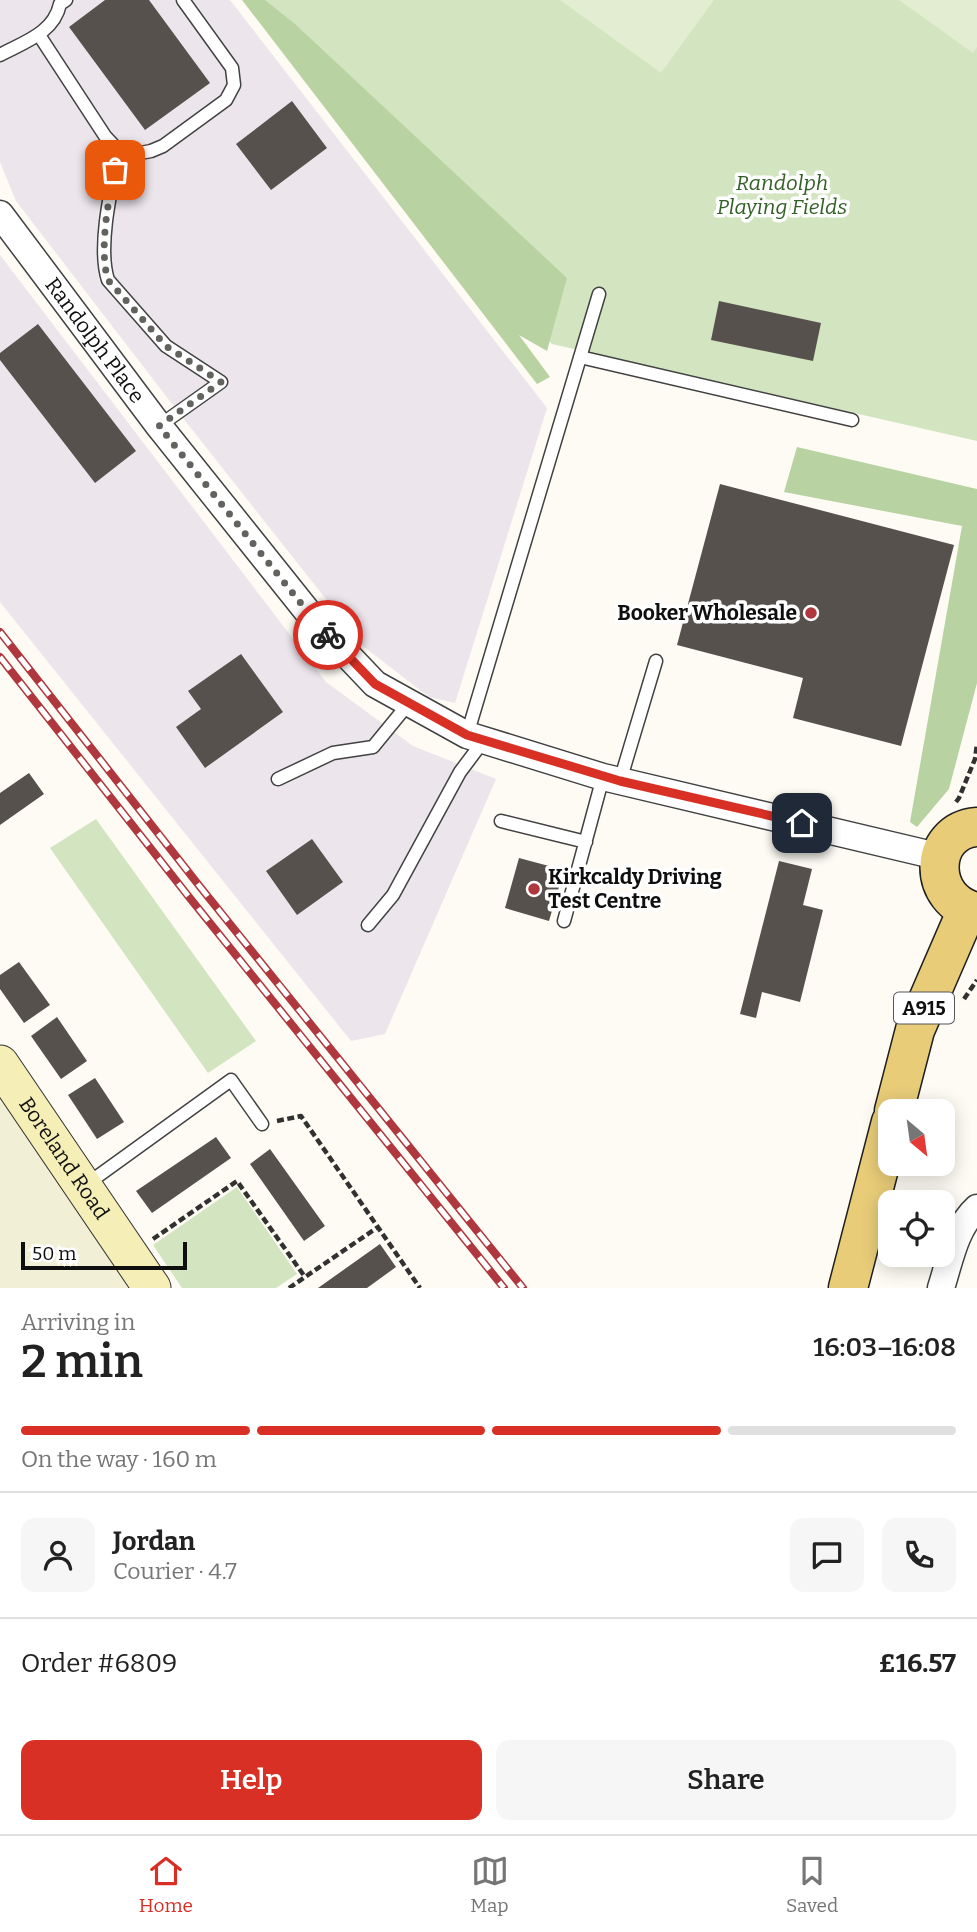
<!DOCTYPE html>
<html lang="en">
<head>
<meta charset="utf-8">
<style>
	body { margin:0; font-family:Bitter,serif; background:#f6f6f6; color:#222; height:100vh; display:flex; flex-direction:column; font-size:26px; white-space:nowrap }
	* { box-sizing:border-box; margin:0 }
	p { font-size:23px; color:#767676 }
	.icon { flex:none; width:38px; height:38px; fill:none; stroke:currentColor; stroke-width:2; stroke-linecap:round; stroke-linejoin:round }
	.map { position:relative; height:1288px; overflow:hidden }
	.details { display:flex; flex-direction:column; background:#fff; flex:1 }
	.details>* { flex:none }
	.needle { width:46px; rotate:151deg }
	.fabs { position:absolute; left:878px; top:1099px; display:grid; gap:14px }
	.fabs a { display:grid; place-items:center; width:77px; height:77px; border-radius:14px; background:#fff; box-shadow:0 4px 18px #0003; font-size:35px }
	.scale { position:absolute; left:21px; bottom:18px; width:166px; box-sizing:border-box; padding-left:7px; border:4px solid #0f0f0f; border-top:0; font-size:19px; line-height:24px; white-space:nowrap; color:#0f0f0f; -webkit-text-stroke:5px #fff; paint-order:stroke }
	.pin { position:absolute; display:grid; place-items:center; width:60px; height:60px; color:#fff; margin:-30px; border-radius:14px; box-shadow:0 4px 10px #0006 }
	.courier { position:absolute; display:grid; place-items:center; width:70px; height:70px; margin:-35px; border:5px solid #d93025; border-radius:50%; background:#fff; color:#222; box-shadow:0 2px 9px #0007 }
	.head em { font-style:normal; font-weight:600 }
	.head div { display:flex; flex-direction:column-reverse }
	.head { display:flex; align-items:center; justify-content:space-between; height:119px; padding:0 21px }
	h1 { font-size:46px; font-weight:600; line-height:52px }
	.bar { display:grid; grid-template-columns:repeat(4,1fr); gap:10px 7px; align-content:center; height:84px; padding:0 21px }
	.bar i { height:9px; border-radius:5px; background:#e0e0e0 }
	.bar .active { background:#d93025 }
	.bar p { grid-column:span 4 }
	.line { display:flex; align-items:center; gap:18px; padding:0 21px; border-top:2px solid #e0e0e0 }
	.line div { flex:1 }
	.round { display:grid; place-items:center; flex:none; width:74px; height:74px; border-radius:14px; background:#f6f6f6 }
	.action { display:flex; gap:14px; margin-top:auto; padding:14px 21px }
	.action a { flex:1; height:80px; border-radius:14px; background:#d93025; color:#fff; font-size:28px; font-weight:600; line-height:80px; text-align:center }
	.action a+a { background:#f6f6f6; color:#222 }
	.menu { display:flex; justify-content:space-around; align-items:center; height:98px; border-top:2px solid #e0e0e0; background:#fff; font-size:19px; color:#767676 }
	.menu a { display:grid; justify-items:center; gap:4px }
	.menu .active { color:#d93025 }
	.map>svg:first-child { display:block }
	.industrial { fill:#ece5ec }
	.farmland { fill:#f1efd5 }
	.green { fill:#d3e5c0 }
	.forest { fill:#b8d3a1 }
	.pitch { fill:#e3edd1 }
	.building { fill:#57514d }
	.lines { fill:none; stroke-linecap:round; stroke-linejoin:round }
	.lane-casing { stroke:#424242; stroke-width:15 }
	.street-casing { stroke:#424242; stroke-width:29 }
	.secondary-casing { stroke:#313131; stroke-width:39 }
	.primary-casing { stroke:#202020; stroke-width:41 }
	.path { stroke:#313131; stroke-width:4.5; stroke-dasharray:7 3.5; stroke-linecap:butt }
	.lane { stroke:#fff; stroke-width:12 }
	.street { stroke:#fff; stroke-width:26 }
	.secondary { stroke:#f5eeb6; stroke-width:37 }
	.primary { stroke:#e8cc78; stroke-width:38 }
	.rail-casing { stroke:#af373e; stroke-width:8 }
	.rail { stroke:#fff; stroke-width:5; stroke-dasharray:16; stroke-linecap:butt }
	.done { stroke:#62625f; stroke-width:7; stroke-dasharray:0 12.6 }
	.route { stroke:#d93025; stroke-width:9 }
	.poi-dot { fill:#af373e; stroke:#fff; stroke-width:2.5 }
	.labels { text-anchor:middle; stroke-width:7; stroke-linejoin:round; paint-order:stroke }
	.shield { fill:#fff; stroke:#575757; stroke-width:2 }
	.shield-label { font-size:19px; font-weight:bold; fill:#0f0f0f }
	.park-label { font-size:21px; font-style:italic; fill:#336027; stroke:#fff }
	.street-label { font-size:21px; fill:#0f0f0f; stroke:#fff }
	.poi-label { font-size:21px; font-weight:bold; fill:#0f0f0f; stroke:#fff; text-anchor:end }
</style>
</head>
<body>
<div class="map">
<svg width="977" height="1288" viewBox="0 0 977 1288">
	<rect width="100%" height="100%" fill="#fdfbf3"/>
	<path class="industrial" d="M0,0H230L547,408L455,703L429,697L363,646L179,413L16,201L0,162Z
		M0,255L326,682L413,746L496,779L385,1034L351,1041L0,602Z"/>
	<path class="farmland" d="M0,1095L100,1245L129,1288H0Z"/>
	<path class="green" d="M244,0H977V441L552,344Z
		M96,819L256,1041L208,1073L50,848Z
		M237,1187L297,1274L276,1288H182L153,1245Z"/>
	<path class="forest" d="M242,0H265L295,24L567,278L547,351L519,335L550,377L537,384Z
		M797,447L977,489V683L949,789L917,827L910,822L962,526L784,492Z"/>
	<path class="pitch" d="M560,0H714L661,73Z
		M899,0H977V47L973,53Z"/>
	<path class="building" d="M105,0H149L210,83L145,130L69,27Z
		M292,101L327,148L271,190L236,144Z
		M719,301L821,323L813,361L711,340Z
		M38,324L136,451L95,483L0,360V353Z
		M720,484L954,545L901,746L793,718L803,678L677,645Z
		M241,654L283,712L205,768L176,727L201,709L188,691Z
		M29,773L44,794L0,825V793Z
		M312,839L343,882L297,915L266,871Z
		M519,858L564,870L549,921L505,908Z
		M779,861L812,869L803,905L823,910L800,1002L762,992L756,1018L740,1014Z
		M19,962L50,1005L24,1023L0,989V975Z
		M57,1017L87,1061L61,1079L31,1036Z
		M95,1078L124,1122L97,1139L68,1095Z
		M216,1137L231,1158L152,1213L136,1191Z
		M270,1149L325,1226L304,1241L250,1164Z
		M380,1244L396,1267L367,1288H318Z"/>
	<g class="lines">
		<defs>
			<path id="lane" d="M39,35L105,136L119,151L135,154L151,151L163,146L226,100L234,85L232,68L183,0
				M0,55C24,42 54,33 60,4L66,0
				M119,151C112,185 97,246 108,280L166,346L221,382L159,426
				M580,357L852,420
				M467,735L599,294
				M278,779L333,753L373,747L409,703
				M620,781L656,661
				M501,821L586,842
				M564,921L603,777
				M368,925L393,895L460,772L484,740
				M87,1184L231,1080L262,1124"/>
			<g id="street">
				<path id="s1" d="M0,214L159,426L315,621L375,684L467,735L603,777L941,857"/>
				<path d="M941,1288C950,1260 955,1228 977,1208"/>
			</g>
			<g id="secondary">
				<path id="s2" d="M0,1064L152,1288"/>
			</g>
			<path id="primary" d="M977,827C927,831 927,902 977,912
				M894,1111L915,1030L967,910
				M848,1288L891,1122"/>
		</defs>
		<use href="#lane" class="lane-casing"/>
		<use href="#street" class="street-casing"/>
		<use href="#secondary" class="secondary-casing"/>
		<use href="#primary" class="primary-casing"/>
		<path class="path" d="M956,802L959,798L975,759L977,744
			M964,999L977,980
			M277,1121L301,1116L420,1288
			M153,1239L237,1181L305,1277
			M289,1288L378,1227"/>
		<use href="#lane" class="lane"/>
		<use href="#street" class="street"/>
		<use href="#secondary" class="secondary"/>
		<use href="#primary" class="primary"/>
		<defs>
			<path id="rail" d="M0,632L201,888L523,1288
				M0,657L189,897L504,1288"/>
		</defs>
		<use href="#rail" class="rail-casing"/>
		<use href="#rail" class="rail"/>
	</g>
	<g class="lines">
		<path class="done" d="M115,170C108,201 99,250 108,280L166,346L221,382L159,426L315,621L328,635"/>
		<path class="route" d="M328,635L375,684L467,735L620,781L802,823"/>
	</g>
	<g class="poi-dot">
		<circle cx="811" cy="613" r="7"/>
		<circle cx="534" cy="889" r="7"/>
	</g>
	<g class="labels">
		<rect class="shield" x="894" y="992.5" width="60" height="31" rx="5"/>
		<g class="shield-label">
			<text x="924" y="1015">A915</text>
		</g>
		<g class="park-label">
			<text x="782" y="190">Randolph<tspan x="782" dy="24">Playing Fields</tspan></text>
		</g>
		<g class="street-label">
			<text dy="7" stroke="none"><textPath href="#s1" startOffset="158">Randolph Place</textPath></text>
			<text dy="7" stroke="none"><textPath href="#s2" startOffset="114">Boreland Road</textPath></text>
		</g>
		<g class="poi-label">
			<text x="797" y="620">Booker Wholesale</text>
			<text x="548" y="884" text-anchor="start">Kirkcaldy Driving<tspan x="548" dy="24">Test Centre</tspan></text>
		</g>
	</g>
</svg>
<div class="fabs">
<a><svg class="needle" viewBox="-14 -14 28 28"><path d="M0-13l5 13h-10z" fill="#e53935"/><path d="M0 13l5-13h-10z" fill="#767676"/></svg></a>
<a><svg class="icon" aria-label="locate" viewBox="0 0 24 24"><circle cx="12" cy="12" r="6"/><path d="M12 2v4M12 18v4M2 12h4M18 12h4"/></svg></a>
</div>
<div class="scale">50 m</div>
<div class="pin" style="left:115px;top:170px;background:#ea580c"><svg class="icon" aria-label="bag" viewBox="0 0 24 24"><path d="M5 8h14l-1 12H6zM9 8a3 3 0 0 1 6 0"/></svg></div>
<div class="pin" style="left:802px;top:823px;background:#1f2937"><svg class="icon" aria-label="home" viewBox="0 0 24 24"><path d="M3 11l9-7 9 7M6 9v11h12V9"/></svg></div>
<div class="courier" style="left:328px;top:635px"><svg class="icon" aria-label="bike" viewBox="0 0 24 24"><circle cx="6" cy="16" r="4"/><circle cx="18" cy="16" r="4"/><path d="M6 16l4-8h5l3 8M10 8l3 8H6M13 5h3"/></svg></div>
</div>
<section class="details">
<div class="head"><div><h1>2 min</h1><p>Arriving in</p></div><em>16:03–16:08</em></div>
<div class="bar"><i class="active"></i><i class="active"></i><i class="active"></i><i></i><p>On the way · 160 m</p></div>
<div class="line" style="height:126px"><a class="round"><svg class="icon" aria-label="person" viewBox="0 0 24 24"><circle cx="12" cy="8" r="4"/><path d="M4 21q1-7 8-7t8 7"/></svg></a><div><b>Jordan</b><p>Courier · 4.7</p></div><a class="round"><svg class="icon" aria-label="chat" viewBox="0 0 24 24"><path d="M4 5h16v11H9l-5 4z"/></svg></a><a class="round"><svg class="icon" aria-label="phone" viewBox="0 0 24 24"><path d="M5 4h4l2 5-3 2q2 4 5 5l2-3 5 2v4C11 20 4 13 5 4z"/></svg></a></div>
<div class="line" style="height:91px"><div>Order #6809</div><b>£16.57</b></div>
<div class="action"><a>Help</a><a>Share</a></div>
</section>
<nav class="menu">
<a class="active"><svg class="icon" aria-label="home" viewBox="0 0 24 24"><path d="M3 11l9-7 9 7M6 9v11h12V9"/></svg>Home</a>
<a><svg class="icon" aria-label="map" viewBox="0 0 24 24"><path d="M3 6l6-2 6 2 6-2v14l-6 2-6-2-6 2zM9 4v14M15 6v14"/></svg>Map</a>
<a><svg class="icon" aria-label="saved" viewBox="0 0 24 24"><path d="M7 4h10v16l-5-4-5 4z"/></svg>Saved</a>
</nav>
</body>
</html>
